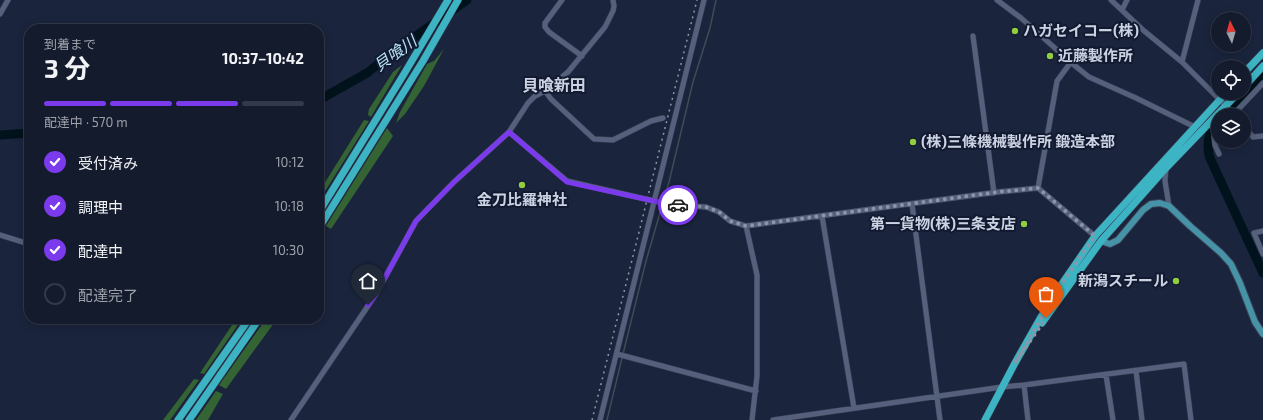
<!DOCTYPE html>
<html lang="ja">
<head>
<meta charset="utf-8">
<style>
	body { margin:0; font-family:"Exo 2","Noto Sans JP",sans-serif; background:#1d2435; color:#f1f3f6; height:100vh; display:flex; flex-direction:column; font-size:15px; white-space:nowrap }
	* { box-sizing:border-box; margin:0 }
	p { font-size:13px; color:#9da1aa }
	.icon { flex:none; width:22px; height:22px; fill:none; stroke:currentColor; stroke-width:2; stroke-linecap:round; stroke-linejoin:round }
	.map { position:relative; flex:1; overflow:hidden }
	.details { position:absolute; left:24px; top:24px; width:300px; height:300px; display:flex; flex-direction:column; background:#141b2d; border-radius:16px; box-shadow:0 2px 10px #0003,0 0 0 1px #333949 }
	.details>* { flex:none }
	.needle { width:26px; rotate:355deg }
	.buttons { position:absolute; left:1211px; top:12px; display:grid; gap:8px }
	.buttons a { display:grid; place-items:center; width:40px; height:40px; border-radius:50%; background:#141b2d; box-shadow:0 2px 10px #0003,0 0 0 1px #333949; font-size:20px }
	.pin { position:absolute; display:grid; place-items:center; width:34px; height:34px; color:#fff; margin:-41px -17px; border-radius:50% 50% 50% 0; rotate:-45deg; box-shadow:0 0 4px #0007 }
	.pin .icon { rotate:45deg }
	.courier { position:absolute; display:grid; place-items:center; width:40px; height:40px; margin:-20px; border:3px solid #7c3aed; border-radius:50%; background:#fff; color:#222; box-shadow:0 1px 5px #0007 }
	.head em { font-style:normal; font-weight:700 }
	.head div { display:flex; flex-direction:column-reverse }
	.head { display:flex; align-items:center; justify-content:space-between; height:68px; padding:0 20px }
	h1 { font-size:26px; font-weight:700; line-height:30px }
	.bar { display:grid; grid-template-columns:repeat(4,1fr); gap:6px 4px; align-content:center; height:48px; padding:0 20px }
	.bar i { height:5px; border-radius:3px; background:#333949 }
	.bar .selected { background:#7c3aed }
	.bar p { grid-column:span 4 }
	ol { padding:0 20px; list-style:none }
	li { display:flex; align-items:center; gap:12px; height:44px }
	li p { margin-inline-start:auto }
	li .icon { padding:4px; border-radius:50%; background:#7c3aed; color:#fff; stroke-width:4 }
	li:last-child { color:#9da1aa }
	li i { width:22px; height:22px; border:2px solid #333949; border-radius:50% }
	.map>svg:first-child { display:block }
	.forest { fill:#346433 }
	.lines { fill:none; stroke-linecap:round; stroke-linejoin:round }
	.stream { stroke:#3d4c57; stroke-width:1.5 }
	.river { stroke:#00121b; stroke-width:9 }
	.minor-casing { stroke:#393f54; stroke-width:6 }
	.major-casing { stroke:#393f54; stroke-width:8 }
	.highway-casing { stroke:#393f54; stroke-width:8 }
	.minor { stroke:#54607c; stroke-width:5 }
	.major { stroke:#4692a7; stroke-width:6 }
	.highway { stroke:#3db4c3; stroke-width:7 }
	.rail { stroke:#8d95a8; stroke-width:1.5; stroke-dasharray:2 4; stroke-linecap:butt }
	.done { stroke:#8d95a8; stroke-width:4; stroke-dasharray:0 7.2 }
	.route { stroke:#7c3aed; stroke-width:5 }
	.poi-dot { fill:#91cd40; stroke:#111a31; stroke-width:1.5 }
	.labels { text-anchor:middle; stroke-width:4; stroke-linejoin:round; paint-order:stroke }
	.poi-label { font-size:15px; font-weight:bold; fill:#cbd2e2; stroke:#111a31; text-anchor:start }
	.water-label { font-size:16px; font-style:italic; fill:#b8e2f3; stroke:#111a31 }
	.neighbourhood-label { font-size:16px; font-weight:bold; fill:#cbd2e2; stroke:#111a31 }
</style>
</head>
<body>
<div class="map">
<svg width="1263" height="420" viewBox="0 0 1263 420">
	<rect width="100%" height="100%" fill="#1a243c"/>
	<path class="forest" d="M444,49L424,86L405,114L396,123L400,112L427,64L434,61Z
		M402,65L371,117L368,115L369,109L393,72Z
		M364,120L369,121L319,201V192Z
		M387,128L393,136L331,229L326,226Z
		M236,319H242L204,374L200,373Z
		M266,319H277L226,389L219,385Z
		M194,379L199,380L170,420H163Z
		M216,391L223,394L208,420H196Z"/>
	<g class="lines">
		<path class="stream" d="M623,354L646,261L669,182L693,82L710,28L716,0
			M607,420L622,358"/>
		<path class="river" d="M319,100L367,73L396,50L467,0
			M1226,115L1263,76
			M1218,123C1207,135 1207,141 1209,156L1263,273
			M0,135L29,133"/>
		<defs>
			<path id="minor" d="M562,0L545,23V27L549,32L582,56
				M997,0L1021,18L1074,65L1089,77L1136,98L1195,127
				M1111,0L1143,30L1182,62L1235,115
				M1122,10L1127,0
				M0,14L8,0
				M973,36L994,193
				M1182,62L1198,0
				M545,91L551,99L594,139L613,140L651,121L663,118
				M1233,115L1263,83
				M1244,126L1253,137L1263,136
				M509,132L567,181L654,201L675,205L706,207L719,212L730,221L746,226L998,192L1038,188L1096,237
				M1218,132L1214,136L1215,145L1219,154
				M1166,168L1165,181L1169,206
				M1038,188L1057,81L1071,62
				M912,204L940,420
				M822,216L854,408
				M746,226L757,275V376L752,420
				M1263,231L1254,233L1263,254
				M0,235L29,244
				M617,354L756,391
				M1136,371L1142,420
				M1106,375L1113,420
				M1024,385L1028,420
				M291,420L376,294L416,221L454,182L509,132L528,103L535,96L545,91L568,72L605,27L613,11L614,6L613,0
				M600,420L704,0
				M773,420L1002,387L1024,385L1184,364L1191,420"/>
			<path id="major" d="M1101,241L1110,244L1118,240L1143,210L1151,204L1160,203L1169,206L1190,226L1221,253L1231,264L1240,283L1255,322L1263,334"/>
			<path id="highway" d="M1244,73L1263,53
				M1244,87L1263,66
				M319,212L404,74L448,0
				M319,228L423,61L458,0
				M1042,323L1101,241L1166,168L1238,93
				M178,420L249,319
				M189,420L259,319
				M985,420L1015,363L1041,317L1057,291L1095,236L1226,93"/>
		</defs>
		<use href="#minor" class="minor-casing"/>
		<use href="#major" class="major-casing"/>
		<use href="#highway" class="highway-casing"/>
		<use href="#minor" class="minor"/>
		<use href="#major" class="major"/>
		<use href="#highway" class="highway"/>
		<path class="rail" d="M592,420L697,0"/>
	</g>
	<g class="lines">
		<path class="done" d="M678,205L706,207L719,212L730,221L746,226L998,192L1038,188L1095,236L1057,291L1015,363L1046,318"/>
		<path class="route" d="M368,305L376,294L416,221L454,182L509,132L567,182L654,201L678,205"/>
	</g>
	<g class="poi-dot">
		<circle cx="1015" cy="31" r="4"/>
		<circle cx="1050" cy="56" r="4"/>
		<circle cx="913" cy="142" r="4"/>
		<circle cx="522" cy="185" r="4"/>
		<circle cx="1024" cy="224" r="4"/>
		<circle cx="1176" cy="281" r="4"/>
	</g>
	<g class="labels">
		<g class="poi-label">
			<text x="1023" y="36">ハガセイコー(株)</text>
			<text x="1058" y="61">近藤製作所</text>
			<text x="921" y="147">(株)三條機械製作所 鍛造本部</text>
			<text x="522" y="205" text-anchor="middle">金刀比羅神社</text>
			<text x="1016" y="229" text-anchor="end">第一貨物(株)三条支店</text>
			<text x="1168" y="286" text-anchor="end">新潟スチール</text>
		</g>
		<g class="water-label">
			<text transform="translate(395 53) rotate(-36)" y="6">貝喰川</text>
		</g>
		<g class="neighbourhood-label">
			<text x="554" y="91">貝喰新田</text>
		</g>
	</g>
</svg>
<div class="buttons">
<a><svg class="needle" viewBox="-14 -14 28 28"><path d="M0-13l5 13h-10z" fill="#e53935"/><path d="M0 13l5-13h-10z" fill="#9da1aa"/></svg></a>
<a><svg class="icon" aria-label="locate" viewBox="0 0 24 24"><circle cx="12" cy="12" r="6"/><path d="M12 2v4M12 18v4M2 12h4M18 12h4"/></svg></a>
<a><svg class="icon" aria-label="layers" viewBox="0 0 24 24"><path d="M12 4l9 5-9 5-9-5zM3 14l9 5 9-5"/></svg></a>
</div>
<div class="pin" style="left:1046px;top:318px;background:#ea580c"><svg class="icon" aria-label="bag" viewBox="0 0 24 24"><path d="M5 8h14l-1 12H6zM9 8a3 3 0 0 1 6 0"/></svg></div>
<div class="pin" style="left:368px;top:305px;background:#1f2937"><svg class="icon" aria-label="home" viewBox="0 0 24 24"><path d="M3 11l9-7 9 7M6 9v11h12V9"/></svg></div>
<div class="courier" style="left:678px;top:205px"><svg class="icon" aria-label="car" viewBox="0 0 24 24"><path d="M5 17H2v-5l4-1 3-4h7l3 4 3 1v5h-3M9 17h6M6 11h13"/><circle cx="7" cy="17" r="2"/><circle cx="17" cy="17" r="2"/></svg></div>
<section class="details">
<div class="head"><div><h1>3 分</h1><p>到着まで</p></div><em>10:37–10:42</em></div>
<div class="bar"><i class="selected"></i><i class="selected"></i><i class="selected"></i><i></i><p>配達中 · 570 m</p></div>
<ol>
<li><svg class="icon" aria-label="check" viewBox="0 0 24 24"><path d="M5 12l5 5 9-10"/></svg>受付済み<p>10:12</p></li>
<li><svg class="icon" aria-label="check" viewBox="0 0 24 24"><path d="M5 12l5 5 9-10"/></svg>調理中<p>10:18</p></li>
<li><svg class="icon" aria-label="check" viewBox="0 0 24 24"><path d="M5 12l5 5 9-10"/></svg>配達中<p>10:30</p></li>
<li><i></i>配達完了</li>
</ol>
</section>
</div>
</body>
</html>
